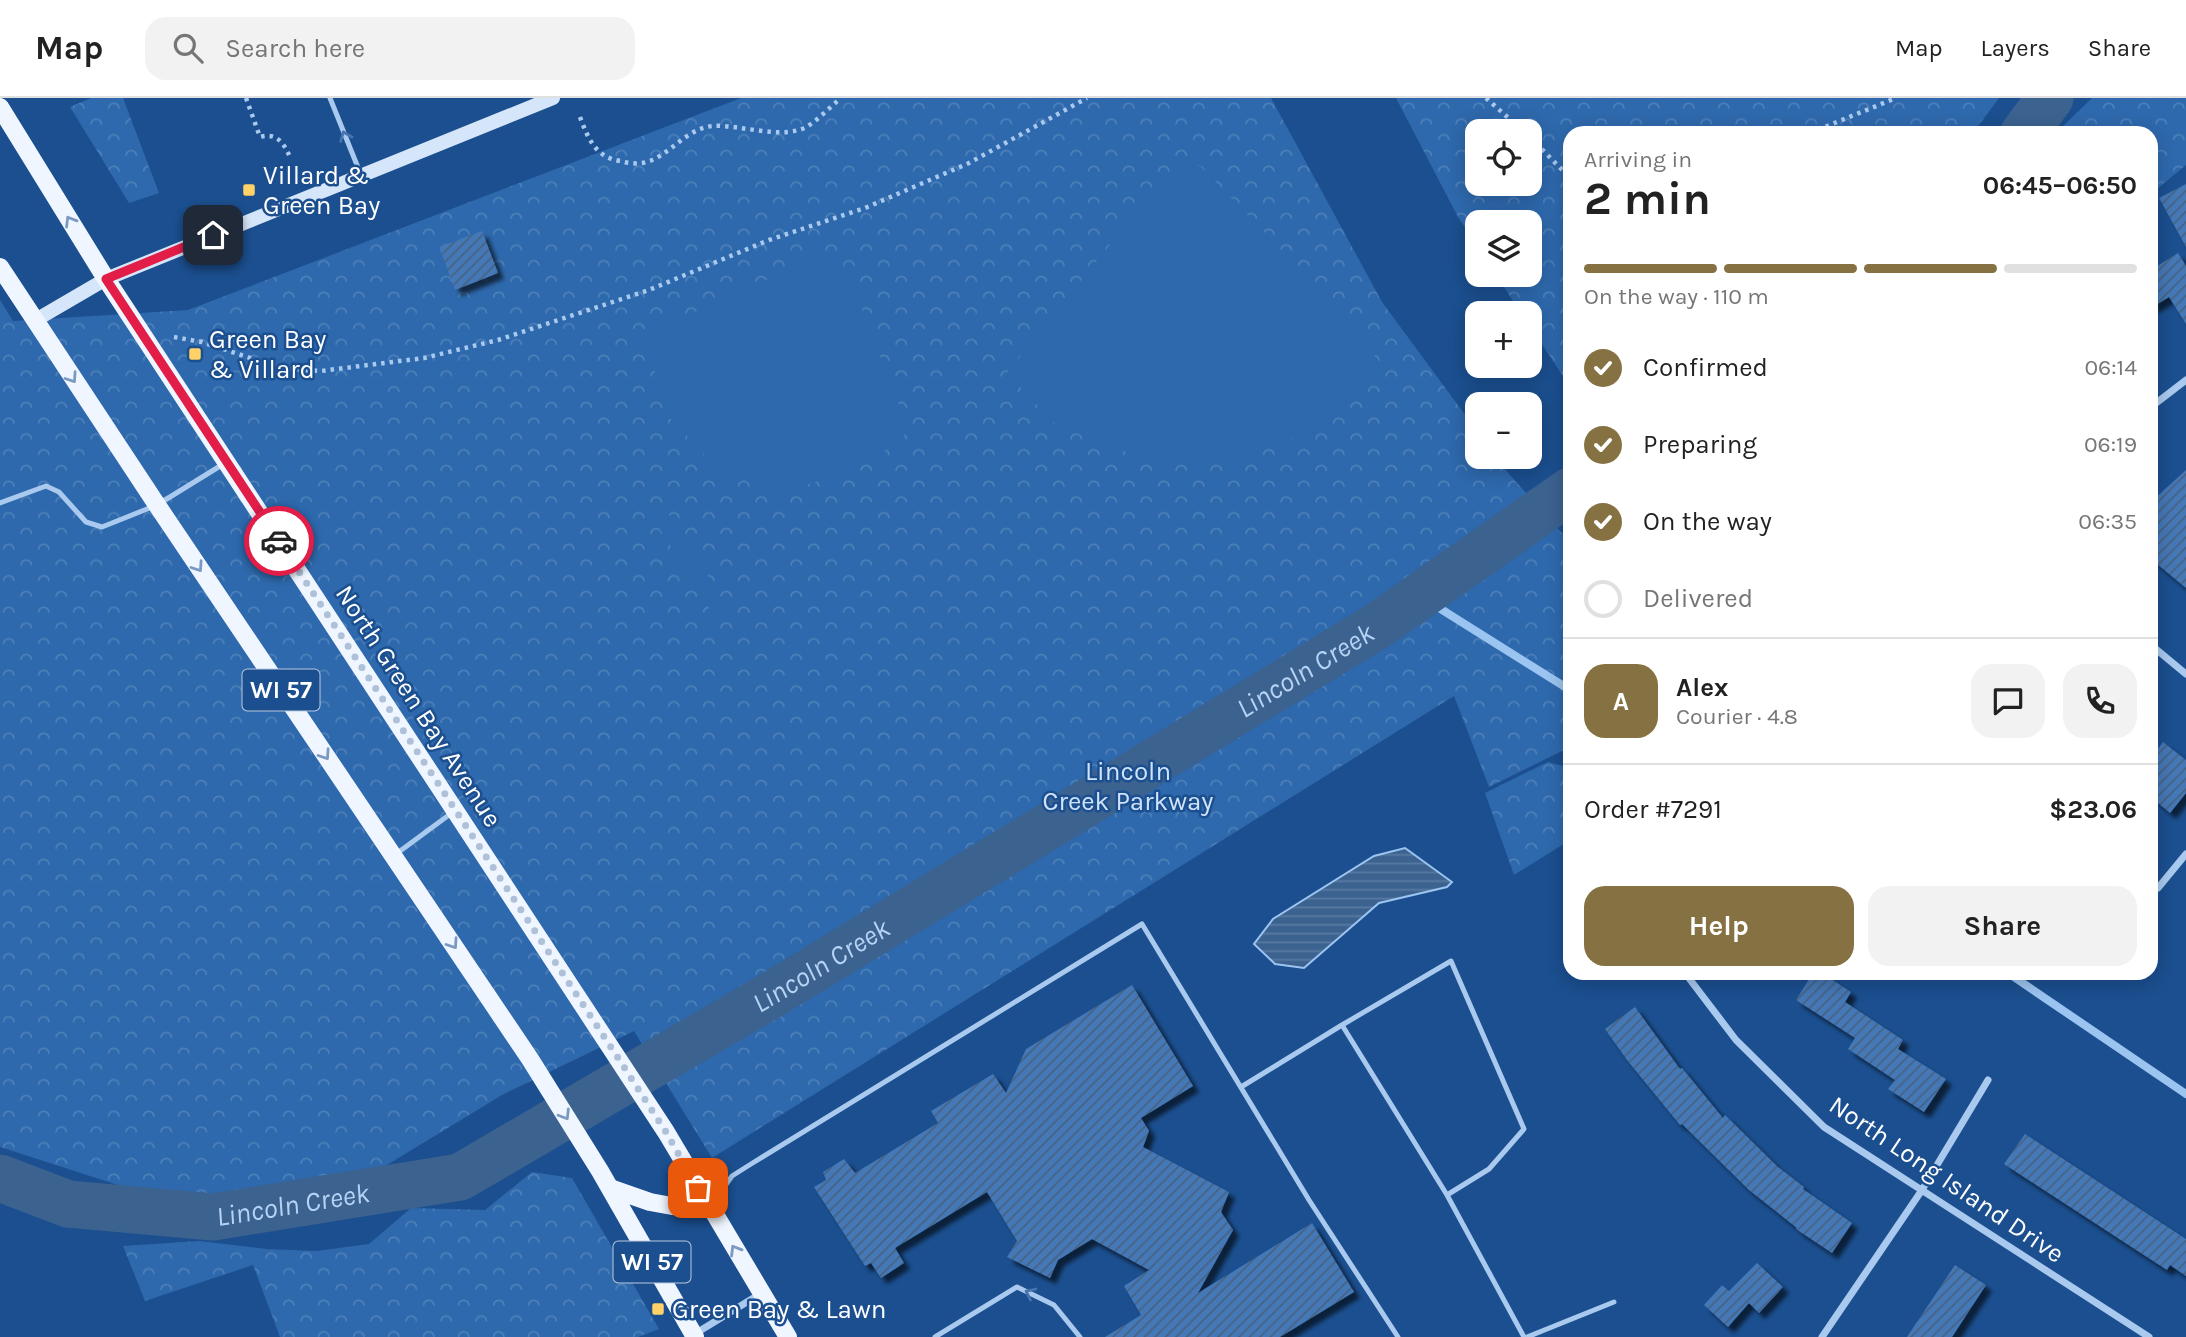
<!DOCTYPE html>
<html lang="en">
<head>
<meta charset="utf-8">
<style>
	body { margin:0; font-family:Karla,sans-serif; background:#f2f2f2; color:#222; height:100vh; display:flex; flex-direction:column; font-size:26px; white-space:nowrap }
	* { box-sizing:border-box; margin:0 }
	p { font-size:23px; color:#767676 }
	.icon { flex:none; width:38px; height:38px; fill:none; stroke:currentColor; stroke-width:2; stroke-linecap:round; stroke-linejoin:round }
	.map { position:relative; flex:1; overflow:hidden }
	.side { position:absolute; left:1563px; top:28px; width:595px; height:854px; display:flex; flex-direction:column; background:#fff; border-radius:21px; box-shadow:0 4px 18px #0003 }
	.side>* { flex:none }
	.fabs { position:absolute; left:1465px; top:21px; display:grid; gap:14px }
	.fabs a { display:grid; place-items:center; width:77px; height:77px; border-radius:14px; background:#fff; box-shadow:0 4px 18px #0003; font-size:35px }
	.pin { position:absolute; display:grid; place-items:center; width:60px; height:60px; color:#fff; margin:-30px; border-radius:14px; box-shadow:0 4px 10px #0006 }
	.courier { position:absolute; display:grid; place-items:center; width:70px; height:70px; margin:-35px; border:5px solid #e11d48; border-radius:50%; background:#fff; color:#222; box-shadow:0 2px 9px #0007 }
	.head em { font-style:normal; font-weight:700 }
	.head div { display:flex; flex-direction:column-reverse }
	.head { display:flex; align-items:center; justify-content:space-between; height:119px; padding:0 21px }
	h1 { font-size:46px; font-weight:700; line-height:52px }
	.bar { display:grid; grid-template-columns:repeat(4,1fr); gap:10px 7px; align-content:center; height:84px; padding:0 21px }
	.bar i { height:9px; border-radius:5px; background:#e0e0e0 }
	.bar .on { background:#857141 }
	.bar p { grid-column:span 4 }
	.line { display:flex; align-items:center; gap:18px; padding:0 21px; border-top:2px solid #e0e0e0 }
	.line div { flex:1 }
	.round { display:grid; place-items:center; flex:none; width:74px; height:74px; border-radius:21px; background:#f2f2f2 }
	ol { padding:0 21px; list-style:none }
	li { display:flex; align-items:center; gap:21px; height:77px }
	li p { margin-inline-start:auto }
	li .icon { padding:7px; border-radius:50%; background:#857141; color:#fff; stroke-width:4 }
	li:last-child { color:#767676 }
	li i { width:38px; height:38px; border:4px solid #e0e0e0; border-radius:50% }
	.cta { display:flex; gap:14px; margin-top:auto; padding:14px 21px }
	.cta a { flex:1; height:80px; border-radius:21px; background:#857141; color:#fff; font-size:28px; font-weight:700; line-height:80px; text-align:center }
	.cta a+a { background:#f2f2f2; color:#222 }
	header { display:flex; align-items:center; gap:42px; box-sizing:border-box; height:98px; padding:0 35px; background:#fff; border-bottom:2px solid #e0e0e0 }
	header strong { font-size:33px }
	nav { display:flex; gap:38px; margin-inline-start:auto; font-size:24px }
	.search { width:490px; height:63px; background:#f2f2f2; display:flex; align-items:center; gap:18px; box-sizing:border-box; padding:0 24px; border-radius:21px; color:#767676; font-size:26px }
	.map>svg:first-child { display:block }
	.park { fill:url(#park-crowns); fill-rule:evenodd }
	.garden { fill:#2e69ad }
	.water { fill:url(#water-rules); stroke:#9cc4f0; stroke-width:2 }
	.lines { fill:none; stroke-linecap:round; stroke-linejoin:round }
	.stream { stroke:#9cc4f0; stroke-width:8 }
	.river { stroke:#3c6290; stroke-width:47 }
	.building { fill:url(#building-hatch); filter:url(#shadow) }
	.path { stroke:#a9c9ee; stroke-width:4.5; stroke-dasharray:3.5 5; stroke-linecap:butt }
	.lane { stroke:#a9c9ee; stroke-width:5 }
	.street { stroke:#a9c9ee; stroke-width:7 }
	.secondary { stroke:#d6e6fa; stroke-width:14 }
	.primary { stroke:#f0f6ff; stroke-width:18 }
	.oneway { stroke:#4674ac }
	.oneway2 { stroke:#7b9ac1 }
	.done { stroke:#afc1d8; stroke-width:7; stroke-dasharray:0 12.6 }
	.route { stroke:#e11d48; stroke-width:9 }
	.poi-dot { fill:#ffd166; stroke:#1b4f8f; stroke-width:2.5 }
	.labels { text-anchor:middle; stroke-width:5; stroke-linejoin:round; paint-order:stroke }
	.shield { fill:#1b4f8f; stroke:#bbcadd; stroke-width:2 }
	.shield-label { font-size:24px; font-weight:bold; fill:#fff }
	.poi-label { font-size:26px; fill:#fff; stroke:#1b4f8f; text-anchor:start }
	.street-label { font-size:26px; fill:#fff; stroke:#1b4f8f }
	.park-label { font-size:26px; fill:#cfe3fa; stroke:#1b4f8f }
	.water-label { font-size:28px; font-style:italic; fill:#b5d3f5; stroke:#1b4f8f }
</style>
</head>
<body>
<header>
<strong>Map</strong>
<div class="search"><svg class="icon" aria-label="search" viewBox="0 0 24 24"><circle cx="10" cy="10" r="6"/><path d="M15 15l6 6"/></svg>Search here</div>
<nav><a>Map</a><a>Layers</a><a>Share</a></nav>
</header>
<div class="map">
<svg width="2186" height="1239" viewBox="0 0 2186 1239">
	<defs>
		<pattern id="park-crowns" width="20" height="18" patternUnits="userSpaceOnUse" patternTransform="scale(1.75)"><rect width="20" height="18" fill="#2e69ad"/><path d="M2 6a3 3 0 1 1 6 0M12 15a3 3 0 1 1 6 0" fill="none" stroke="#4d80b9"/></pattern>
		<pattern id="water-rules" width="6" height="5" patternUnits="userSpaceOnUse" patternTransform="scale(1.75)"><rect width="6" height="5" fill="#3c6290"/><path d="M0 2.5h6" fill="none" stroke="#597aa1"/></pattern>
		<pattern id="building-hatch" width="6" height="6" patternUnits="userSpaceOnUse" patternTransform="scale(1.75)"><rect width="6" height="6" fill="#4478b7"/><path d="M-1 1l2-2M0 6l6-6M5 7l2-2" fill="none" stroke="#486282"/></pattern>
		<filter id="shadow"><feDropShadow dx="6" dy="6" stdDeviation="2" flood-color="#0009"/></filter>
	</defs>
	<rect width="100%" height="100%" fill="#1b4f8f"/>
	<path class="park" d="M91,0H123L159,95L129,105L70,9Z
		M741,0H1271L1382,204L1477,333V359H1496L1509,376L1570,444V649L1489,689L1454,598L712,1060L634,933L502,997L382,1070L282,1099L149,1097L0,1049V202L13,223L188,212Z
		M1396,0H1999L1973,35H1570V289L1530,228V215H1521L1496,177H1530V124H1477V148L1458,119ZM1530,33V86H1477V33Z
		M2092,0H2186V67L2151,96V35H2056Z
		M1548,664L1570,670V742L1514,777L1485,695Z
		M532,1074L572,1080L659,1231L638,1239H280L253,1167L145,1203L123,1148L199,1143L267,1151L316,1153L369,1146L411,1110L485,1112Z"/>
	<path class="garden" d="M1174,67L1200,68L1378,252L1359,284L1294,340L1220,363L1134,357L1054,325L1007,275Z
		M816,160L849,178L909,333L869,365L786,394L720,373L670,320L643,237Z
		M664,409L730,513L716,521L651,417Z"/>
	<path class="water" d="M1405,750L1452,784L1447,789L1379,805L1304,870L1275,866L1254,846L1273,821L1374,758Z"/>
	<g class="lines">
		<path class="stream" d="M1420,498L1570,592
			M2008,875L2186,996"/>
		<g class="river">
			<path d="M2024,35L2050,0"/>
			<path id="s1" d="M0,1080L68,1106L213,1119L460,1079L773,896L1377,528L1570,393"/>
		</g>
	</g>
	<path class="building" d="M2186,86V149L2159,100Z
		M482,133L498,175L455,192L439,149Z
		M2178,155L2186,168V226L2169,199L2151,210V172Z
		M2186,372V490L2151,461V404Z
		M2163,644L2186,662V695L2170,715L2151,699V660Z
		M1813,875H1822L1851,894L1845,904L1903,942L1898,951L1946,981L1924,1014L1888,991L1895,982L1848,951L1855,940L1796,902Z
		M1132,887L1193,988L1141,1020L1149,1033L1143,1049L1229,1094L1221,1114L1233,1132L1198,1195L1312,1125L1354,1194L1280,1239H1105L1141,1217L1124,1188L1149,1172L1092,1141L1058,1162L1050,1180L1007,1159L1017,1143L987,1094L895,1150L904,1165L881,1180L871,1165L865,1168L814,1089L826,1082L823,1074L844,1061L855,1075L938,1025L931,1013L993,976L1006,995L1026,951Z
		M1635,909L1680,971L1682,970L1723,1020L1725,1017L1778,1069L1804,1089L1803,1091L1852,1125L1832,1155L1796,1131L1797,1130L1749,1092L1682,1026L1680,1027L1627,962L1605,931Z
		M2025,1036L2186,1141V1178L2170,1167L2167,1172L2004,1066Z
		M1757,1165L1783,1189L1759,1215L1749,1205L1728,1229L1704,1207L1722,1187L1729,1193Z
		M1955,1167L1986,1187L1952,1239H1907Z"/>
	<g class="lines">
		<path class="path" d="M246,0L260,39C278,34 284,46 291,61
			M1486,0L1523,33
			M580,19C588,40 595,59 620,63C627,65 635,66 642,65C668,61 685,30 713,28C739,26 784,43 808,28C820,20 830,9 841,0
			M1810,35L1896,0
			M1530,39L1570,80
			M174,239L202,244L283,271L321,273L424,260L498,242L649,192L769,142L865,110L969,65L1087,0"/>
		<path class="lane" d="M330,0L361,77
			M0,405L46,388L59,394L86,424L102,429L157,407L225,365
			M396,756L453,714
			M1342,927L1447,1097
			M1241,989L1342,927L1451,863L1524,1031L1489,1071L1447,1097L1524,1239
			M712,1106L732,1078L751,1066L1142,826L1309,1102L1398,1239
			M935,1239L1017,1189L1054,1207L1080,1239
			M1527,1239L1614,1204"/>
		<path class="street" d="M2151,309L2186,282
			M2151,547L2186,576
			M2158,790L2186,756
			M1685,875L1736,942L1824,1029L2149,1239
			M693,1237L760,1196
			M1822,1239L1922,1092L1988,982"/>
		<path class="secondary" d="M34,223L106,181L553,0"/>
		<path class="primary" d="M0,9L106,181L666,1034L788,1239
			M0,169L157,407L530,961L600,1073L695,1239
			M610,1090L650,1104L672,1108L709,1109"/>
	</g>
	<defs><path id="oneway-chevron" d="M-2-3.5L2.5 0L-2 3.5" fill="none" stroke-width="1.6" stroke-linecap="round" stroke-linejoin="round" transform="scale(1.75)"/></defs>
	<g class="oneway">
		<use href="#oneway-chevron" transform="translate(345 38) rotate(-112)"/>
		<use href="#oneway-chevron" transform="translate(1030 1195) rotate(-154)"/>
	</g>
	<g class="oneway2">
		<use href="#oneway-chevron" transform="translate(70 123) rotate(-121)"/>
		<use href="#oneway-chevron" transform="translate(72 280) rotate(56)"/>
		<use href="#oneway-chevron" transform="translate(198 469) rotate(56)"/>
		<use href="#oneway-chevron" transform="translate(325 657) rotate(56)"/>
		<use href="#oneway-chevron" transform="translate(453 846) rotate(56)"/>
		<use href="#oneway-chevron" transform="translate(565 1017) rotate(58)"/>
		<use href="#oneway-chevron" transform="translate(735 1152) rotate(-121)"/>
	</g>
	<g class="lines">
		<path class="done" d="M279,443L622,966L666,1034L698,1090"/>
		<path class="route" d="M213,137L106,181L279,443"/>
	</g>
	<g class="poi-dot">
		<rect x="242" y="85" width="14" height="14" rx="3.5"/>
		<rect x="188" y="249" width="14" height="14" rx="3.5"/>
		<rect x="651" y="1204" width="14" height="14" rx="3.5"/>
	</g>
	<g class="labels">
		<g class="shield">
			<rect x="242.5" y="571.5" width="77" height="41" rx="5"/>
			<rect x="613.5" y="1143.5" width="77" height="41" rx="5"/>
		</g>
		<g class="shield-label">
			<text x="281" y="600">WI 57</text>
			<text x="652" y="1172">WI 57</text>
		</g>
		<g class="poi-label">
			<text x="263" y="86">Villard &amp;<tspan x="263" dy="30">Green Bay</tspan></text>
			<text x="209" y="250">Green Bay<tspan x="209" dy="30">&amp; Villard</tspan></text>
			<text x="672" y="1220">Green Bay &amp; Lawn</text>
		</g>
		<g class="street-label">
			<text transform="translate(419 608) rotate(57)" y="9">North Green Bay Avenue</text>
			<text transform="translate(1947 1081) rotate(34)" y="9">North Long Island Drive</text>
		</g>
		<g class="park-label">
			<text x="1128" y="682">Lincoln<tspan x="1128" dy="30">Creek Parkway</tspan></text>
		</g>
		<g class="water-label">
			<text dy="10" stroke="none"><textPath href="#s1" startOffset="1454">Lincoln Creek</textPath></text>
			<text dy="10" stroke="none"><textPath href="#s1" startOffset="887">Lincoln Creek</textPath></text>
			<text dy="10" stroke="none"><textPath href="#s1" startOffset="299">Lincoln Creek</textPath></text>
		</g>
	</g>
</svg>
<div class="fabs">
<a><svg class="icon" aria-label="locate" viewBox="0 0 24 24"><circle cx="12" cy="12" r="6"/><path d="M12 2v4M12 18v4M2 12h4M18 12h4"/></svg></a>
<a><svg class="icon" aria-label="layers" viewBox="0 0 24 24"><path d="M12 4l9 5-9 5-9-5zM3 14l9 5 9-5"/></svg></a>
<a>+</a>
<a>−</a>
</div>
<div class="pin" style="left:698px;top:1090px;background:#ea580c"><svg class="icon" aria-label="bag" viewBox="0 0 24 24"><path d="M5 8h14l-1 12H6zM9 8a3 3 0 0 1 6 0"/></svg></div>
<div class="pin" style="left:213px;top:137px;background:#1f2937"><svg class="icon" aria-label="home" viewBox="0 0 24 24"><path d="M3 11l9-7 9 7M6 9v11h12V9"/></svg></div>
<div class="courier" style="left:279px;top:443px"><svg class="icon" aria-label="car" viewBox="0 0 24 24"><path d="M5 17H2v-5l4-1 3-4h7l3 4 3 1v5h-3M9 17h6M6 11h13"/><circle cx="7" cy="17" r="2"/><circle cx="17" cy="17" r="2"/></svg></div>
<section class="side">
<div class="head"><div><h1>2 min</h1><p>Arriving in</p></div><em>06:45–06:50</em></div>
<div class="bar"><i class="on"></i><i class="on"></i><i class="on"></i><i></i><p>On the way · 110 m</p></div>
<ol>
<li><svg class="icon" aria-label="check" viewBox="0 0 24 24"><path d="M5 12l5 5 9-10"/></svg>Confirmed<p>06:14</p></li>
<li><svg class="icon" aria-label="check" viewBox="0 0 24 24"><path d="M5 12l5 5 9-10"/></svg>Preparing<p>06:19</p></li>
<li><svg class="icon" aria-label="check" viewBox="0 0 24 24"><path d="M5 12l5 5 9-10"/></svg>On the way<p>06:35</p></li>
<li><i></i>Delivered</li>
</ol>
<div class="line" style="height:126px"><b class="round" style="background:#857141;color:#fff">A</b><div><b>Alex</b><p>Courier · 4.8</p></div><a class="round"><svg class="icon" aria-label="chat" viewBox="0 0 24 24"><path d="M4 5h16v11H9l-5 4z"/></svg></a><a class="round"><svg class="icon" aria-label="phone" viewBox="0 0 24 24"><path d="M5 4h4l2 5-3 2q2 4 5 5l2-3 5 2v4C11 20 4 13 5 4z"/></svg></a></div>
<div class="line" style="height:91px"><div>Order #7291</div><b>$23.06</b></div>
<div class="cta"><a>Help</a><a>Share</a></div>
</section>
</div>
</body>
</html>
